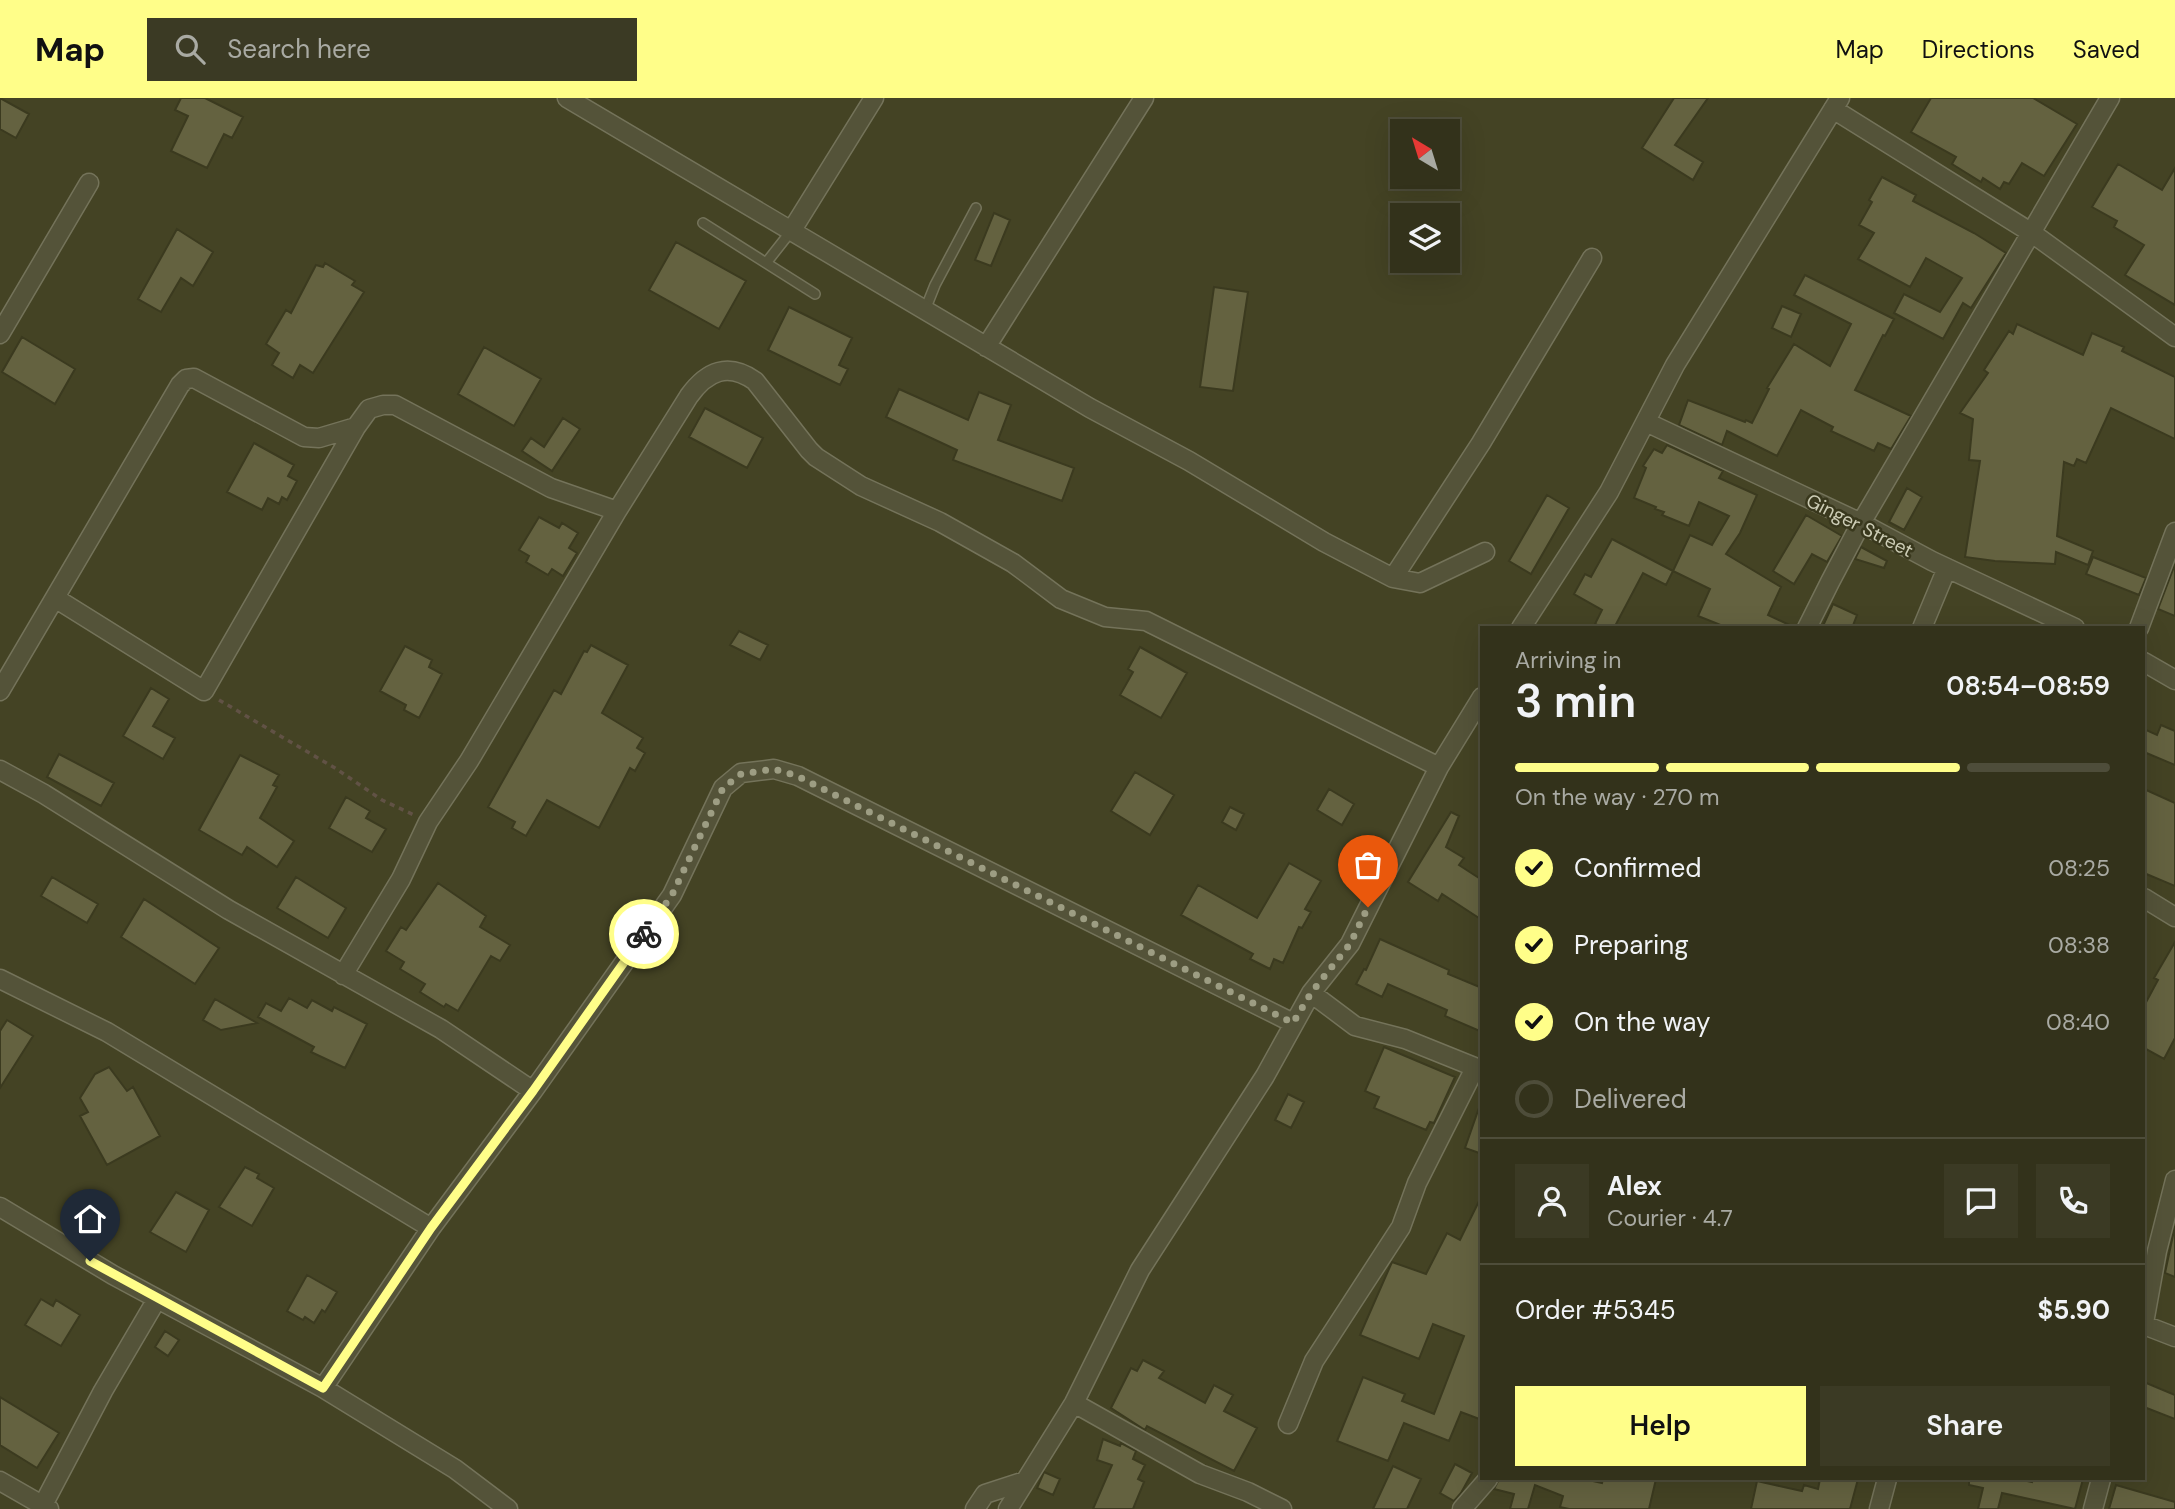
<!DOCTYPE html>
<html lang="en">
<head>
<meta charset="utf-8">
<style>
	body { margin:0; font-family:"DM Sans",sans-serif; background:#3b3a24; color:#f1f3f6; height:100vh; display:flex; flex-direction:column; font-size:26px; white-space:nowrap }
	* { box-sizing:border-box; margin:0 }
	p { font-size:23px; color:#a9aaa3 }
	.icon { flex:none; width:38px; height:38px; fill:none; stroke:currentColor; stroke-width:2; stroke-linecap:round; stroke-linejoin:round }
	.map { position:relative; flex:1; overflow:hidden }
	.sheet { position:absolute; left:1480px; top:528px; width:665px; height:854px; display:flex; flex-direction:column; background:#33321b; border-radius:0px; box-shadow:0 7px 28px #0002,0 0 0 2px #4e4d3a }
	.sheet>* { flex:none }
	.needle { width:46px; rotate:322deg }
	.buttons { position:absolute; left:1390px; top:21px; display:grid; gap:14px }
	.buttons a { display:grid; place-items:center; width:70px; height:70px; border-radius:0px; background:#33321b; box-shadow:0 7px 28px #0002,0 0 0 2px #4e4d3a; font-size:35px }
	.pin { position:absolute; display:grid; place-items:center; width:60px; height:60px; color:#fff; margin:-72px -30px; border-radius:50% 50% 50% 0; rotate:-45deg; box-shadow:0 0 7px #0007 }
	.pin .icon { rotate:45deg }
	.courier { position:absolute; display:grid; place-items:center; width:70px; height:70px; margin:-35px; border:5px solid #fffe89; border-radius:50%; background:#fff; color:#222; box-shadow:0 2px 9px #0007 }
	.summary em { font-style:normal; font-weight:600 }
	.summary div { display:flex; flex-direction:column-reverse }
	.summary { display:flex; align-items:center; justify-content:space-between; height:119px; padding:0 35px }
	h1 { font-size:46px; font-weight:600; line-height:52px }
	.bar { display:grid; grid-template-columns:repeat(4,1fr); gap:10px 7px; align-content:center; height:84px; padding:0 35px }
	.bar i { height:9px; border-radius:5px; background:#4e4d3a }
	.bar .current { background:#fffe89 }
	.bar p { grid-column:span 4 }
	.line { display:flex; align-items:center; gap:18px; padding:0 35px; border-top:2px solid #4e4d3a }
	.line div { flex:1 }
	.round { display:grid; place-items:center; flex:none; width:74px; height:74px; border-radius:0px; background:#3b3a24 }
	ol { padding:0 35px; list-style:none }
	li { display:flex; align-items:center; gap:21px; height:77px }
	li p { margin-inline-start:auto }
	li .icon { padding:7px; border-radius:50%; background:#fffe89; color:#111; stroke-width:4 }
	li:last-child { color:#a9aaa3 }
	li i { width:38px; height:38px; border:4px solid #4e4d3a; border-radius:50% }
	.cta { display:flex; gap:14px; margin-top:auto; padding:14px 35px }
	.cta a { flex:1; height:80px; border-radius:0px; background:#fffe89; color:#111; font-size:28px; font-weight:600; line-height:80px; text-align:center }
	.cta a+a { background:#3b3a24; color:#f1f3f6 }
	header { display:flex; align-items:center; gap:42px; box-sizing:border-box; height:98px; padding:0 35px; background:#fffe89; color:#111 }
	header strong { font-size:33px }
	nav { display:flex; gap:38px; margin-inline-start:auto; font-size:24px }
	.search { width:490px; height:63px; background:#3b3a24; display:flex; align-items:center; gap:18px; box-sizing:border-box; padding:0 24px; border-radius:0px; color:#a9aaa3; font-size:26px }
	.map>svg:first-child { display:block }
	.building { fill:#646240; stroke:#3b3a1f; stroke-width:2 }
	.lines { fill:none; stroke-linecap:round; stroke-linejoin:round }
	.lane-casing { stroke:#74735a; stroke-width:12 }
	.street-casing { stroke:#74735a; stroke-width:21 }
	.path { stroke:#615245; stroke-width:3.5; stroke-dasharray:5 5; stroke-linecap:butt }
	.lane { stroke:#545339; stroke-width:9 }
	.street { stroke:#545339; stroke-width:18 }
	.done { stroke:#9d9d83; stroke-width:7; stroke-dasharray:0 12.6 }
	.route { stroke:#fffe89; stroke-width:9 }
	.labels { text-anchor:middle; stroke-width:5; stroke-linejoin:round; paint-order:stroke }
	.street-label { font-size:19px; fill:#cdcdb6; stroke:#39381d }
</style>
</head>
<body>
<header>
<strong>Map</strong>
<div class="search"><svg class="icon" aria-label="search" viewBox="0 0 24 24"><circle cx="10" cy="10" r="6"/><path d="M15 15l6 6"/></svg>Search here</div>
<nav><a>Map</a><a>Directions</a><a>Saved</a></nav>
</header>
<div class="map">
<svg width="2175" height="1411" viewBox="0 0 2175 1411">
	<rect width="100%" height="100%" fill="#444324"/>
	<path class="building" d="M0,0L29,16L16,40L0,31Z
		M181,0H205L243,19L232,40L224,36L207,70L171,53L188,18L175,12Z
		M1674,0H1708L1675,47L1703,64L1693,82L1642,50Z
		M1931,0H2033L2077,26L2044,78L2022,65L2009,86L2004,84L2000,91L1983,80L1981,84L1952,66L1956,59L1911,34Z
		M2118,66L2162,92L2175,70V207L2125,177L2144,147L2114,129L2117,123L2092,109Z
		M1882,79L1916,97L1913,103L1974,135L2006,155L1971,210L1963,205L1943,241L1894,215L1904,196L1940,214L1962,180L1926,160L1910,189L1858,161L1874,135L1859,127L1872,104L1869,102Z
		M994,115L1010,122L991,168L975,162Z
		M177,131L213,154L193,188L181,180L161,214L138,201Z
		M676,144L746,183L719,231L649,192Z
		M325,165L355,183L352,187L364,194L313,275L300,267L293,280L272,267L279,255L266,246L286,212L291,215L316,167L323,169Z
		M1805,177L1894,221L1885,238L1883,237L1855,292L1911,318L1891,351L1878,345L1874,353L1831,333L1833,329L1801,312L1777,358L1727,333L1722,347L1679,327L1688,302L1745,324L1746,322L1752,325L1769,291L1767,290L1794,246L1830,268L1851,226L1794,197Z
		M1214,189L1248,194L1233,293L1200,289Z
		M1782,208L1801,216L1791,239L1772,230Z
		M789,209L852,240L839,267L848,271L840,287L768,252Z
		M2017,226L2083,257L2092,235L2124,249L2122,253L2175,279V341L2111,310L2086,365L2077,361L2074,368L2064,364L2057,438L2093,453L2088,467L2056,454L2055,466L1995,463L1965,459L1980,363L1969,362L1973,321L1960,315L1988,275L1984,272L2009,233L2013,236Z
		M22,239L75,271L55,306L2,274Z
		M484,249L541,281L514,328L458,296Z
		M899,291L968,322L979,294L1011,307L998,342L1074,370L1062,403L953,362L957,352L886,319Z
		M705,310L763,340L747,370L689,339Z
		M563,320L580,331L552,373L522,353L531,340L544,349Z
		M254,345L294,367L288,378L297,383L287,402L282,399L279,406L268,400L262,412L227,394Z
		M1667,347L1723,373L1719,380L1757,397L1740,435L1726,456L1781,489L1768,517L1796,530H1728L1698,518L1710,491L1673,473L1690,437L1712,447L1729,418L1699,404L1689,428L1662,417L1664,414L1655,411L1656,409L1634,400L1646,370L1643,368L1654,351L1662,355Z
		M1907,390L1922,399L1904,432L1889,424Z
		M1547,397L1569,410L1531,476L1509,463Z
		M1806,417L1842,438L1827,464L1812,456L1794,486L1773,473Z
		M539,419L559,430L562,425L578,435L569,450L577,455L563,478L552,471L548,477L526,464L529,458L519,452Z
		M1612,441L1673,473L1666,487L1643,475L1614,530H1604L1595,526L1602,512L1574,496L1585,476L1591,479Z
		M1861,449L1887,463L1884,470L1855,461Z
		M2093,459L2146,480L2139,497L2086,476Z
		M2175,466V518L2158,511Z
		M1833,506L1857,517L1852,530H1822Z
		M739,533L768,547L760,562L730,547Z
		M591,547L628,567L602,615L643,640L637,650L645,655L635,673L630,670L599,730L547,702L526,738L512,730L515,724L488,709L554,592L561,596L584,553L587,554Z
		M405,548L432,562L429,569L442,576L419,620L404,612L406,607L380,593Z
		M1140,549L1187,575L1161,620L1120,597L1133,574L1128,571Z
		M151,590L169,601L153,628L175,640L163,661L123,638Z
		M2161,627L2175,633V667L2144,654V631L2157,637Z
		M59,656L114,685L101,708L47,679Z
		M240,657L279,677L273,687L277,689L260,720L294,743L277,769L247,749L242,757L199,732Z
		M1135,674L1174,697L1150,737L1111,713Z
		M1329,691L1354,706L1342,727L1317,712Z
		M2144,691L2175,705V788L2144,775Z
		M346,699L370,713L366,720L386,731L372,754L329,730Z
		M1230,709L1244,716L1236,732L1222,724Z
		M1451,714L1459,718L1446,749L1464,760L1459,767L1482,782V822L1442,796L1438,803L1408,784Z
		M1289,765L1321,783L1305,811L1311,814L1302,830L1299,829L1283,865L1274,861L1270,871L1250,861L1253,856L1181,817L1198,787L1257,820Z
		M52,779L98,806L87,825L41,798Z
		M296,779L346,810L328,840L277,810Z
		M438,785L486,818L480,829L510,847L500,863L491,858L458,913L446,906L444,909L420,894L425,886L400,871L404,864L386,853L401,829L406,832Z
		M144,801L219,850L195,886L121,839Z
		M1380,841L1449,872L1448,876L1482,890V934L1445,918L1447,912L1388,886L1382,899L1356,886L1364,871L1366,872Z
		M2175,844V940L2164,961L2144,950V908L2158,882L2154,880Z
		M289,900L307,910L312,902L332,913L334,909L367,926L345,970L311,954L314,949L258,919L266,905L281,913Z
		M215,901L257,925L221,932L203,922Z
		M7,922L33,938L0,990V933Z
		M1384,949L1455,979L1434,1025L1430,1024L1426,1032L1374,1010L1379,999L1365,993Z
		M109,969L127,993L133,989L160,1038L107,1067L80,1018L88,1014L80,1000L95,976Z
		M1288,996L1304,1004L1291,1030L1275,1022Z
		M1480,1007H1482V1056L1465,1050Z
		M245,1069L259,1076L257,1080L274,1090L252,1128L219,1109Z
		M176,1094L209,1112L186,1154L150,1134Z
		M1482,1097V1322L1461,1314L1449,1343L1404,1325L1388,1363L1337,1343L1363,1279L1405,1296L1402,1303L1434,1316L1464,1238L1433,1226L1419,1261L1360,1237L1392,1164L1426,1176L1447,1135L1460,1142Z
		M2175,1128V1179L2165,1175Z
		M307,1177L337,1194L325,1214L322,1212L314,1225L305,1219L303,1222L287,1213Z
		M41,1201L53,1208L56,1202L80,1217L61,1248L25,1227Z
		M165,1233L179,1242L168,1258L155,1249Z
		M1143,1262L1164,1273L1159,1280L1205,1305L1214,1287L1233,1297L1224,1313L1257,1330L1234,1373L1147,1328L1145,1332L1111,1310L1131,1270L1137,1273Z
		M2144,1284L2175,1297V1321L2144,1309Z
		M0,1299L59,1335L37,1370L0,1347Z
		M1103,1341L1120,1348L1121,1345L1136,1353L1133,1361L1145,1367L1138,1381L1144,1384L1133,1411H1093L1112,1367L1097,1362Z
		M1455,1366L1472,1375L1461,1395L1454,1403L1440,1395Z
		M1393,1368L1421,1381L1407,1411H1373Z
		M1044,1374L1060,1381L1053,1397L1037,1390Z
		M1499,1381H1584L1602,1385L1603,1381H1656L1649,1411H1569L1560,1409L1563,1398L1535,1387L1528,1411H1510L1514,1396L1494,1391Z
		M1820,1381H1858L1850,1411H1751L1757,1383L1802,1393L1804,1387L1818,1391Z
		M1969,1381H2018L2032,1384L2033,1381H2083L2075,1411L2002,1395L1998,1411H1978L1983,1390L1969,1387Z
		M2116,1387L2175,1404V1411H2109Z"/>
	<g class="lines">
		<defs>
			<path id="lane" d="M703,125L766,165L792,132
				M766,165L815,196
				M925,212L935,187L976,110"/>
			<path id="street" d="M567,0L1090,310L1189,363L1324,444L1393,480L1420,485L1485,454
				M1833,11L2032,135L2175,239
				M792,132L874,0
				M0,236L89,85
				M986,249L1144,0
				M1646,324L1861,425L1932,463L2075,530
				M1393,480L1481,345L1592,160
				M55,500L204,593L356,329
				M1521,530L1609,394L1675,267L1840,0
				M1807,530L1830,484L1861,425L2110,0
				M1922,530L1947,470
				M2139,530L2175,434
				M2144,564L2175,582
				M0,593L180,287L186,281L194,280L304,339L319,340L356,329L369,311L383,307H395L551,390L617,413
				M0,672L44,696L229,812L441,931L533,993
				M2144,800L2175,819
				M343,877L401,781L428,724L469,663L617,413L689,298C707,273 728,264 755,283L809,352L816,359L861,388L940,424L1013,465L1061,501L1105,519L1146,523L1439,669
				M0,881L107,934L431,1130
				M1311,895L1355,928L1405,941L1482,972
				M0,1109L113,1177L323,1290L455,1371L508,1411
				M2144,1225L2157,1153L2175,1082
				M2144,1227L2175,1239
				M323,1290L431,1130L533,993L672,797L723,690L741,675L774,671L798,678L1293,925
				M1074,1305L1200,1376L1248,1394L1282,1411
				M1288,1326L1314,1263L1401,1129L1417,1085L1475,970
				M0,1383L49,1411
				M43,1407L103,1293L157,1201
				M975,1411L985,1396L1025,1383
				M1008,1411L1074,1305L1140,1172L1265,978L1311,895L1350,846L1439,669L1482,599
				M1462,1411L1488,1381
				M1879,1411L1887,1381
				M2093,1411L2101,1381"/>
		</defs>
		<use href="#lane" class="lane-casing"/>
		<use href="#street" class="street-casing"/>
		<path class="path" d="M219,602L335,670L382,702L414,717"/>
		<use href="#lane" class="lane"/>
		<use href="#street" class="street"/>
	</g>
	<g class="lines">
		<path class="done" d="M644,836L672,797L723,690L741,676L774,671L797,678L1293,925L1311,895L1350,846L1368,809"/>
		<path class="route" d="M90,1163L323,1290L431,1130L533,993L644,836"/>
	</g>
	<g class="labels">
		<g class="street-label">
			<text transform="translate(1860 427) rotate(27)" y="7">Ginger Street</text>
		</g>
	</g>
</svg>
<div class="buttons">
<a><svg class="needle" viewBox="-14 -14 28 28"><path d="M0-13l5 13h-10z" fill="#e53935"/><path d="M0 13l5-13h-10z" fill="#a9aaa3"/></svg></a>
<a><svg class="icon" aria-label="layers" viewBox="0 0 24 24"><path d="M12 4l9 5-9 5-9-5zM3 14l9 5 9-5"/></svg></a>
</div>
<div class="pin" style="left:1368px;top:809px;background:#ea580c"><svg class="icon" aria-label="bag" viewBox="0 0 24 24"><path d="M5 8h14l-1 12H6zM9 8a3 3 0 0 1 6 0"/></svg></div>
<div class="pin" style="left:90px;top:1163px;background:#1f2937"><svg class="icon" aria-label="home" viewBox="0 0 24 24"><path d="M3 11l9-7 9 7M6 9v11h12V9"/></svg></div>
<div class="courier" style="left:644px;top:836px"><svg class="icon" aria-label="bike" viewBox="0 0 24 24"><circle cx="6" cy="16" r="4"/><circle cx="18" cy="16" r="4"/><path d="M6 16l4-8h5l3 8M10 8l3 8H6M13 5h3"/></svg></div>
<section class="sheet">
<div class="summary"><div><h1>3 min</h1><p>Arriving in</p></div><em>08:54–08:59</em></div>
<div class="bar"><i class="current"></i><i class="current"></i><i class="current"></i><i></i><p>On the way · 270 m</p></div>
<ol>
<li><svg class="icon" aria-label="check" viewBox="0 0 24 24"><path d="M5 12l5 5 9-10"/></svg>Confirmed<p>08:25</p></li>
<li><svg class="icon" aria-label="check" viewBox="0 0 24 24"><path d="M5 12l5 5 9-10"/></svg>Preparing<p>08:38</p></li>
<li><svg class="icon" aria-label="check" viewBox="0 0 24 24"><path d="M5 12l5 5 9-10"/></svg>On the way<p>08:40</p></li>
<li><i></i>Delivered</li>
</ol>
<div class="line" style="height:126px"><a class="round"><svg class="icon" aria-label="person" viewBox="0 0 24 24"><circle cx="12" cy="8" r="4"/><path d="M4 21q1-7 8-7t8 7"/></svg></a><div><b>Alex</b><p>Courier · 4.7</p></div><a class="round"><svg class="icon" aria-label="chat" viewBox="0 0 24 24"><path d="M4 5h16v11H9l-5 4z"/></svg></a><a class="round"><svg class="icon" aria-label="phone" viewBox="0 0 24 24"><path d="M5 4h4l2 5-3 2q2 4 5 5l2-3 5 2v4C11 20 4 13 5 4z"/></svg></a></div>
<div class="line" style="height:91px"><div>Order #5345</div><b>$5.90</b></div>
<div class="cta"><a>Help</a><a>Share</a></div>
</section>
</div>
</body>
</html>
